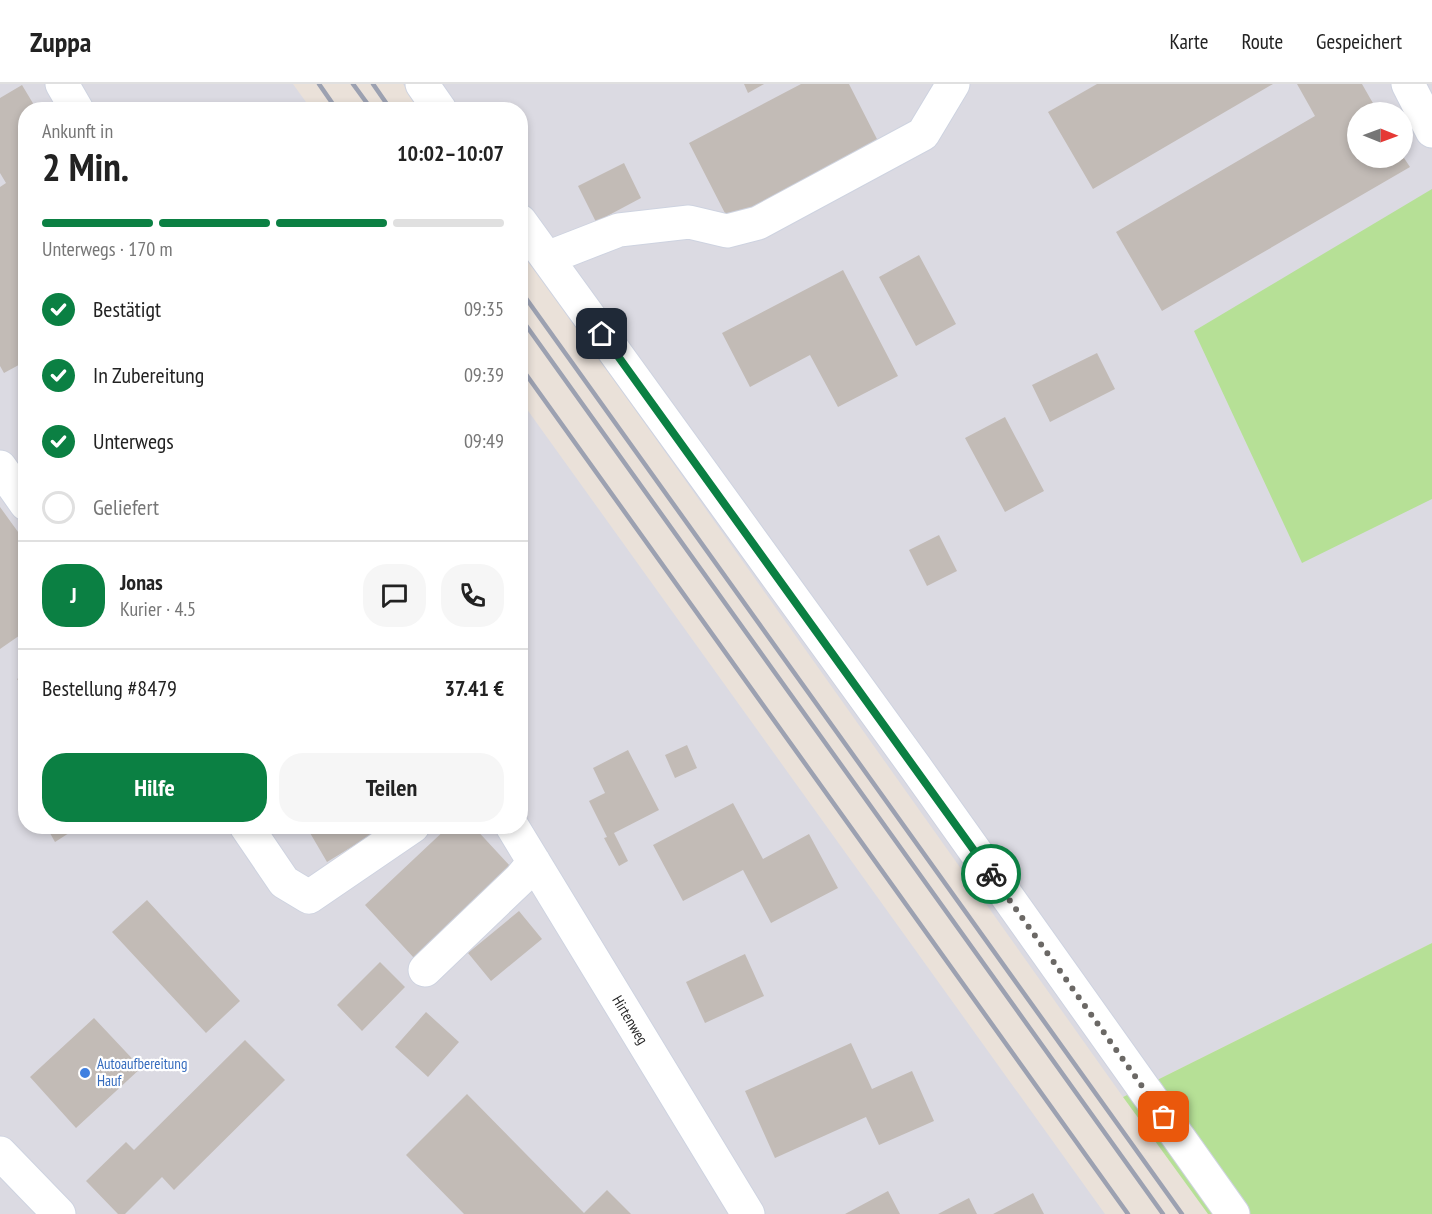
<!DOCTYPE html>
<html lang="de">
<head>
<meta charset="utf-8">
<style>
	body { margin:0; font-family:"PT Sans Narrow",sans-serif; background:#f6f6f6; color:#222; height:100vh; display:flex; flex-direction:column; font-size:22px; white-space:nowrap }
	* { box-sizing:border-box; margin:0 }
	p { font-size:20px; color:#767676 }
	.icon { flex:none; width:33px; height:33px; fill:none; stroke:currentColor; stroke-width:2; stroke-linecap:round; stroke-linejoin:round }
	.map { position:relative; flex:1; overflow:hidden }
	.details { position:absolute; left:18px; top:18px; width:510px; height:732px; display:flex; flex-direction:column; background:#fff; border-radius:24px; box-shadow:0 3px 9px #0003 }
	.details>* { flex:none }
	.needle { width:39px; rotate:91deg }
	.fabs { position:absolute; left:1347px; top:18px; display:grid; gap:12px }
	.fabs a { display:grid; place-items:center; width:66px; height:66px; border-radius:50%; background:#fff; box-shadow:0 3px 9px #0003; font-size:30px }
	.pin { position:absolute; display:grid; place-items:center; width:51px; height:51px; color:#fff; margin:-26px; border-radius:12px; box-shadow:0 3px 9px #0006 }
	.courier { position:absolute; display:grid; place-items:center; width:60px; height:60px; margin:-30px; border:4px solid #0b8043; border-radius:50%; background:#fff; color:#222; box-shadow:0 2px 8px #0007 }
	.headline em { font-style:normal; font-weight:700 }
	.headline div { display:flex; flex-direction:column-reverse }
	.headline { display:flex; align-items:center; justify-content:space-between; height:102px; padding:0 24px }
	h1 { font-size:39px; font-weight:700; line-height:45px }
	.bar { display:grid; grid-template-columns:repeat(4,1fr); gap:9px 6px; align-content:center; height:72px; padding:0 24px }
	.bar i { height:8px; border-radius:4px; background:#e0e0e0 }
	.bar .on { background:#0b8043 }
	.bar p { grid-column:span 4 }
	.line { display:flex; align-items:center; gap:15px; padding:0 24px; border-top:2px solid #e0e0e0 }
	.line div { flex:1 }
	.round { display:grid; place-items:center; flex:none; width:63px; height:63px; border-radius:24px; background:#f6f6f6 }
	ol { padding:0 24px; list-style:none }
	li { display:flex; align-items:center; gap:18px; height:66px }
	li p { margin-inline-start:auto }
	li .icon { padding:6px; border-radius:50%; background:#0b8043; color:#fff; stroke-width:4 }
	li:last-child { color:#767676 }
	li i { width:33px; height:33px; border:3px solid #e0e0e0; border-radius:50% }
	.action { display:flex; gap:12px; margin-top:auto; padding:12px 24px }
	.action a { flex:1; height:69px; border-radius:24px; background:#0b8043; color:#fff; font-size:24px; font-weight:700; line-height:69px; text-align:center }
	.action a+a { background:#f6f6f6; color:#222 }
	header { display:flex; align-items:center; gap:36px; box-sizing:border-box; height:84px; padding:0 30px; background:#fff; border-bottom:2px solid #e0e0e0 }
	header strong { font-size:28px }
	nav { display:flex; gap:33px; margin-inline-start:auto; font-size:21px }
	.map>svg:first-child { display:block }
	.industrial { fill:#dbdae2; fill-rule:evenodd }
	.green { fill:#b6e096 }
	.building { fill:#c2bbb6 }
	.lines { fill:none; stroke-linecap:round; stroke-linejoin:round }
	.minor-casing { stroke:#ced3e0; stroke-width:35 }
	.minor { stroke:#fff; stroke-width:33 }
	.rail { stroke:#9ca1b1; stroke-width:4.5 }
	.done { stroke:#6b6865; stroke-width:6; stroke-dasharray:0 10.8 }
	.route { stroke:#0b8043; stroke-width:8 }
	.shop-dot { fill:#3f7fe0; stroke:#fff; stroke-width:2 }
	.labels { text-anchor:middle; stroke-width:4.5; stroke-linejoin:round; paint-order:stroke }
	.street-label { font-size:15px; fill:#272727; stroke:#fff }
	.shop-label { font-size:15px; fill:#366cbe; stroke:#fff; text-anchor:start }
</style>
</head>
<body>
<header>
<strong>Zuppa</strong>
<nav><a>Karte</a><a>Route</a><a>Gespeichert</a></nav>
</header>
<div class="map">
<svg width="1432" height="1130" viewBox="0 0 1432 1130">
	<rect width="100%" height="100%" fill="#eae1d9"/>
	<path class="industrial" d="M0,0H293L311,25L26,26V742H520L521,317L1105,1130H0Z
		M403,0H1432V859L1123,1013L521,165L520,26L421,25ZM1358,28H1402V74H1358Z"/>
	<path class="green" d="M1432,105V415L1302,479L1194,247Z
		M1432,859V1130H1208L1123,1013Z"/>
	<path class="building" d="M744,0H764L748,9Z
		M801,0H849L879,59L729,137L689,59Z
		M1097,0H1273L1093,105L1048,28Z
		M1297,0H1362L1378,28H1358V74H1402V71L1410,83L1162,227L1116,148L1315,32Z
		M22,1L37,26H26V277L4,289L0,282V103L6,99L0,89V14Z
		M624,79L641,114L596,138L578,102Z
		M919,171L956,240L916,262L879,193Z
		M843,186L898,292L838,323L810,271L750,303L722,249Z
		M1097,269L1115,305L1050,338L1032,301Z
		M1005,333L1044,407L1005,428L965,354Z
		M0,423L26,459V547L0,565Z
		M939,451L957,487L927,502L909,466Z
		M26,589V607L17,595Z
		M687,661L697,684L675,694L665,671Z
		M628,666L659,726L614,749L628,777L619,782L604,754L607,753L589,717L605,709L593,684Z
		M733,719L763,775L809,750L838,804L771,839L743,786L683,817L653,761Z
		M46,742H80L55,758Z
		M306,742H386L327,778Z
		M449,742H473L511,783L414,874L365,821Z
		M147,816L240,917L206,949L112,848Z
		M519,827L542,855L491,897L468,869Z
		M745,870L764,912L705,939L686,898Z
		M380,878L405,903L362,947L337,921Z
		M426,928L459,958L428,993L395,963Z
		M94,934L141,984L76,1044L30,993Z
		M245,956L285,996L174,1106L162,1093L125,1130H118L86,1097L126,1058L134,1066Z
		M851,959L872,1005L912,987L934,1037L879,1061L866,1033L775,1074L745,1007Z
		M467,1010L584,1129L607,1106L631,1130H464L406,1071Z
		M888,1107L900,1130H845Z
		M1033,1109L1044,1130H993Z
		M969,1114L977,1130H938Z"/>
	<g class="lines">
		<defs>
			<path id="minor" d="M62,0L77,26
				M422,0L440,26
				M1408,0L1432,47
				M520,137L916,684L1233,1130
				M547,174L619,146L689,138L727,147L758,139L923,50L953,0
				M0,383L26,420
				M246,742L284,798L309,813L413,742
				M512,742L748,1130
				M425,886L520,795L534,778
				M0,1069L59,1130"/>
		</defs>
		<use href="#minor" class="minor-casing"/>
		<use href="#minor" class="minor"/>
		<path class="rail" d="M319,0L337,26
			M353,0L372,26
			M373,0L391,26
			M520,206L1182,1130
			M520,233L1163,1130
			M520,282L1128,1130"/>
	</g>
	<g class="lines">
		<path class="done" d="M991,790L1164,1033"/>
		<path class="route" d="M602,250L991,790"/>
	</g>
	<circle class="shop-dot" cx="85" cy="989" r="6"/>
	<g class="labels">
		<g class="street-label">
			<text transform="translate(630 936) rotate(59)" y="5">Hirtenweg</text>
		</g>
		<g class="shop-label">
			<text x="97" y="985">Autoaufbereitung<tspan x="97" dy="17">Hauf</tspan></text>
		</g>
	</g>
</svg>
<div class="fabs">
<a><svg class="needle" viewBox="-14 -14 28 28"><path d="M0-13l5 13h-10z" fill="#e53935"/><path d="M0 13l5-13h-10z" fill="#767676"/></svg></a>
</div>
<div class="pin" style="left:1164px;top:1033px;background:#ea580c"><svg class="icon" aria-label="bag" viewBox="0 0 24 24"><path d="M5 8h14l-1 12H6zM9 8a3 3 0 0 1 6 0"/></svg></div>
<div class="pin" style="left:602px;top:250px;background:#1f2937"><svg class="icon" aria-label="home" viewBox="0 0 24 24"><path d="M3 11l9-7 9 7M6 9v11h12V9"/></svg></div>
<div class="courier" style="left:991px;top:790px"><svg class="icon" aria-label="bike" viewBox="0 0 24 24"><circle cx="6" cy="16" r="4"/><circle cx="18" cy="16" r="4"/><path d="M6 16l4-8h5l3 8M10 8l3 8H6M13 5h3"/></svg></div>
<section class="details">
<div class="headline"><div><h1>2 Min.</h1><p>Ankunft in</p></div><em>10:02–10:07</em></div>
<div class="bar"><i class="on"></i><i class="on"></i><i class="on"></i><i></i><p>Unterwegs · 170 m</p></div>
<ol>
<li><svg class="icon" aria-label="check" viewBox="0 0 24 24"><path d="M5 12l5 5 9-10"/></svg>Bestätigt<p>09:35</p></li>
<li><svg class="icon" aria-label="check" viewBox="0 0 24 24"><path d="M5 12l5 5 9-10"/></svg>In Zubereitung<p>09:39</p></li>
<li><svg class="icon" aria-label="check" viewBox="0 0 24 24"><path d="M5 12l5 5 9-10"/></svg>Unterwegs<p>09:49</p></li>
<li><i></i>Geliefert</li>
</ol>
<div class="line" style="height:108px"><b class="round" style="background:#0b8043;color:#fff">J</b><div><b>Jonas</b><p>Kurier · 4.5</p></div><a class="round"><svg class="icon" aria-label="chat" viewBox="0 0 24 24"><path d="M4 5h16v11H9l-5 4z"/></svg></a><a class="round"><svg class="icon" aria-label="phone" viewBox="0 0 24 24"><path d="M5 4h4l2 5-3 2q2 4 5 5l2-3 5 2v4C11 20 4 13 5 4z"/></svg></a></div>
<div class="line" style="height:78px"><div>Bestellung #8479</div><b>37.41 €</b></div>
<div class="action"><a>Hilfe</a><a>Teilen</a></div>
</section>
</div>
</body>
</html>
